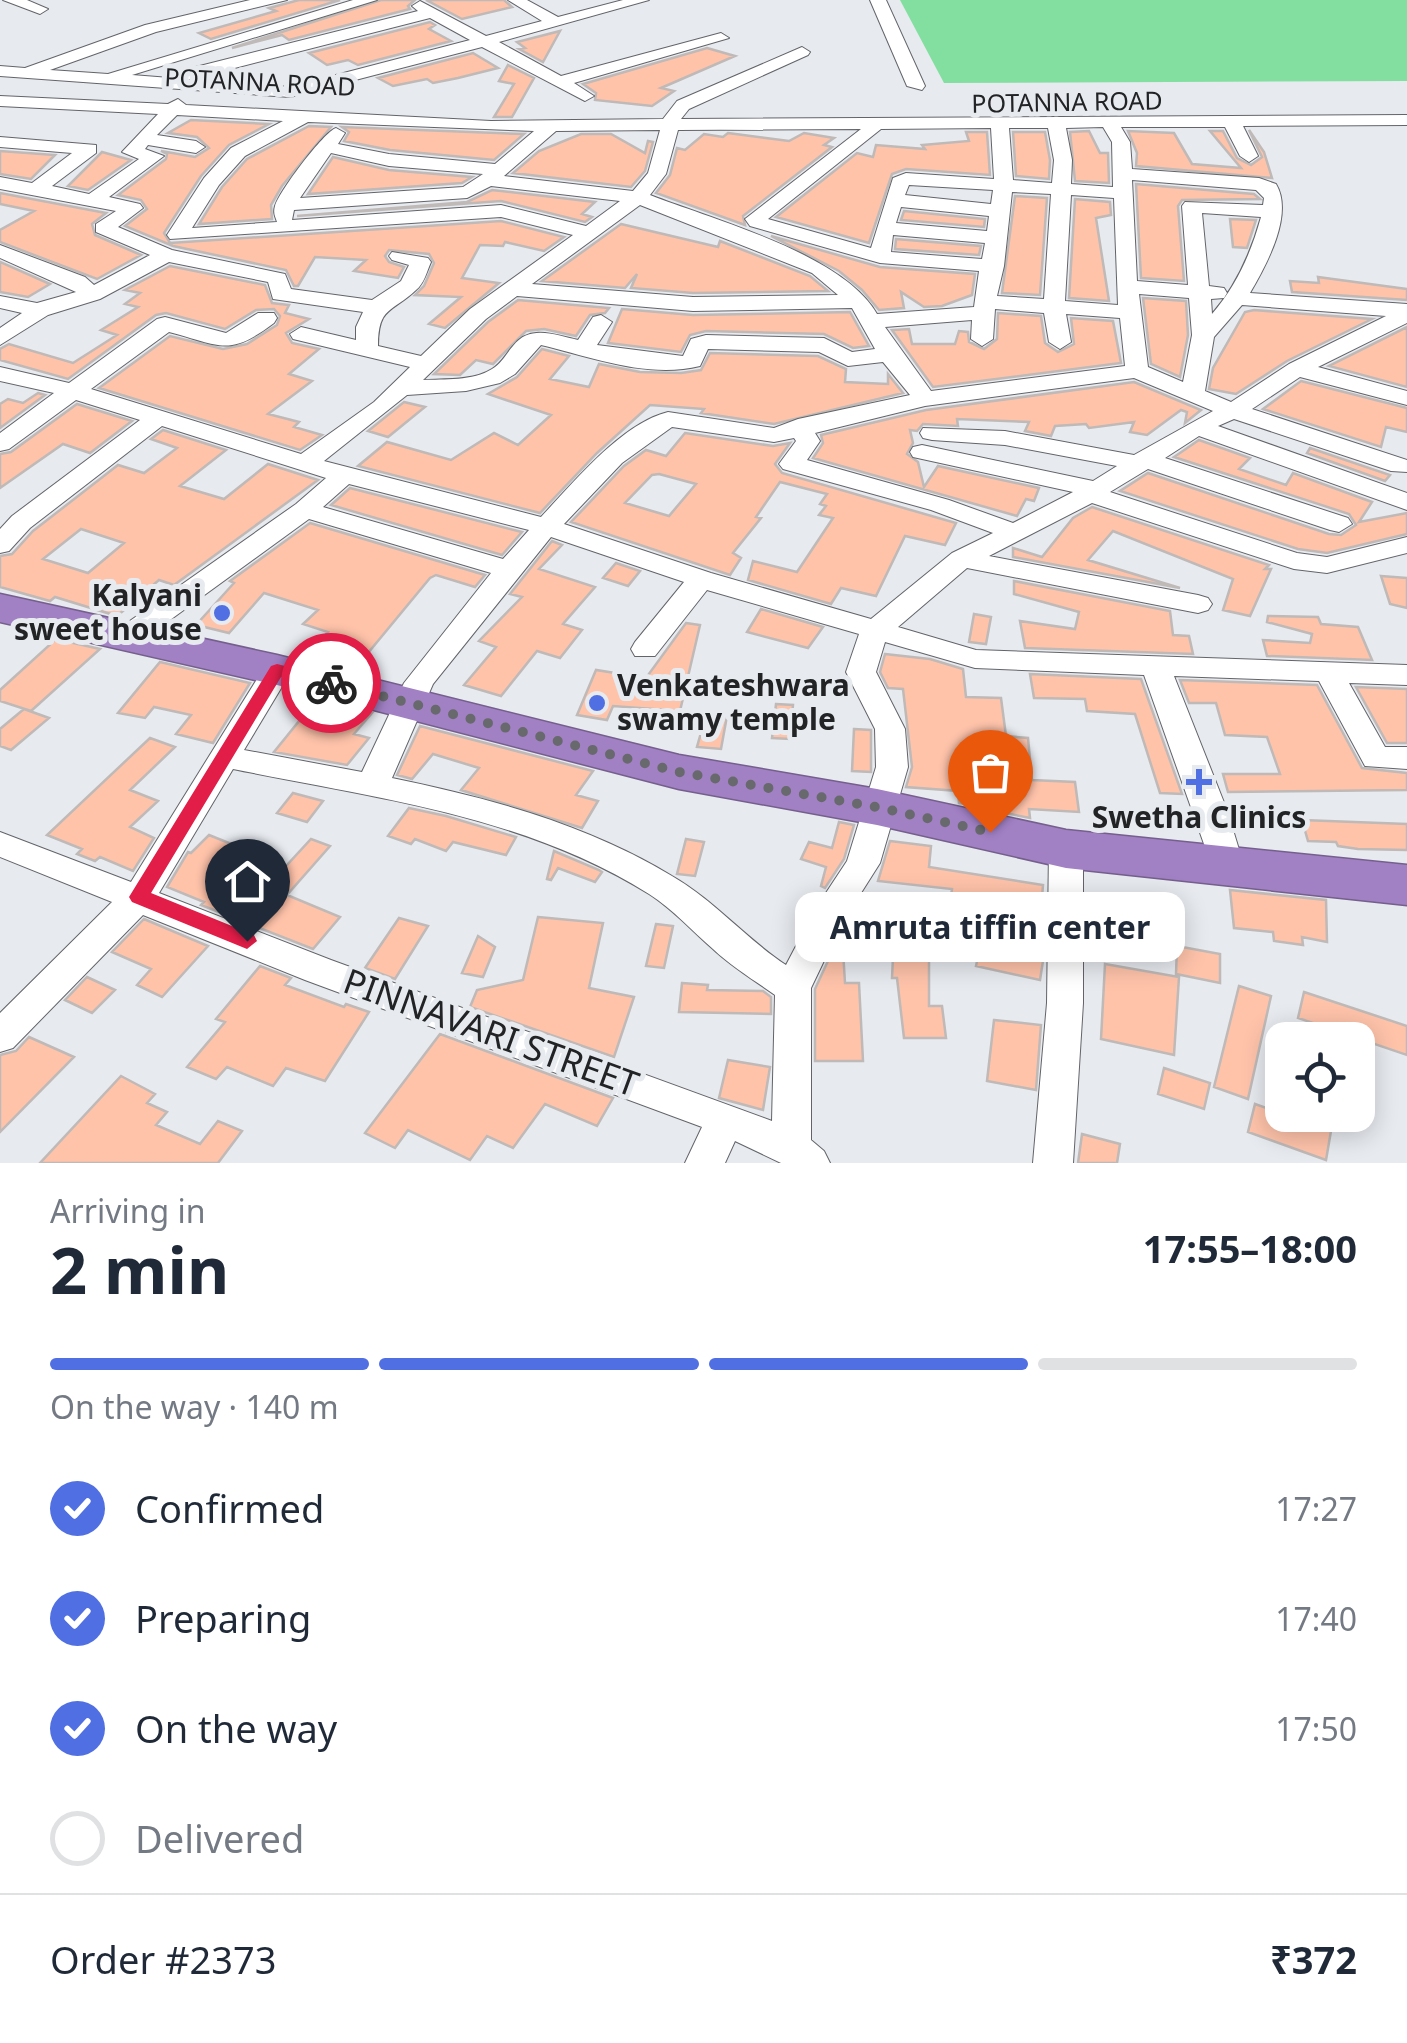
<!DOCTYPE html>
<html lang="en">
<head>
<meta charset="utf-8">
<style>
	body { margin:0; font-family:"Noto Sans",sans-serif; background:#f6f6f7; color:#1f2937; height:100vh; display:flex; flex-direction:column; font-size:38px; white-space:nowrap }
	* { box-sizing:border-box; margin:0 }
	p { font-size:32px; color:#747a83 }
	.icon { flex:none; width:55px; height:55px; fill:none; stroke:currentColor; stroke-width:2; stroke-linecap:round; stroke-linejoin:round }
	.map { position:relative; height:1163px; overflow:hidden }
	.side { display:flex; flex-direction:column; background:#fff; flex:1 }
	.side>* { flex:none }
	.controls { position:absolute; left:1265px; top:1022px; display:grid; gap:20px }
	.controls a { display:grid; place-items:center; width:110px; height:110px; border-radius:20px; background:#fff; box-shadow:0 5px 25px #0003; font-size:50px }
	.pin { position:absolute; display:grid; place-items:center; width:85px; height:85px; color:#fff; margin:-102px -42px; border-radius:50% 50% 50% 0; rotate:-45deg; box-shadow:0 0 10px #0007 }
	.pin .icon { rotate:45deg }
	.courier { position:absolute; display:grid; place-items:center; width:100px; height:100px; margin:-50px; border:8px solid #e11d48; border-radius:50%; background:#fff; color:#222; box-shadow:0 2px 12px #0007 }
	.bubble { position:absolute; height:70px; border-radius:20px; background:#fff; box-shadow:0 5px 25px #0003; font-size:32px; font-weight:700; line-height:70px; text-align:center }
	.summary em { font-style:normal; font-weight:700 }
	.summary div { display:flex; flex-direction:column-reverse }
	.summary { display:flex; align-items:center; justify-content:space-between; height:170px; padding:0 50px }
	h1 { font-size:65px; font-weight:700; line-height:75px }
	.bar { display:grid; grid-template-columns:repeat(4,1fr); gap:15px 10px; align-content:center; height:120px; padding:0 50px }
	.bar i { height:12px; border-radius:8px; background:#e0e1e3 }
	.bar .active { background:#4f6fe3 }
	.bar p { grid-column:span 4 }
	.line { display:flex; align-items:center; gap:25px; padding:0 50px; border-top:2px solid #e0e1e3 }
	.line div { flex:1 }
	ol { padding:0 50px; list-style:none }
	li { display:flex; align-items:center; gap:30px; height:110px }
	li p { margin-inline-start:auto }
	li .icon { padding:10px; border-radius:50%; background:#4f6fe3; color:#fff; stroke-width:4 }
	li:last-child { color:#747a83 }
	li i { width:55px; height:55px; border:5px solid #e0e1e3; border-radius:50% }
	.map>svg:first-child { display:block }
	.green { fill:#82dfa0 }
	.building { fill:#ffc3aa; stroke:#bfb9b7; stroke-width:2.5; fill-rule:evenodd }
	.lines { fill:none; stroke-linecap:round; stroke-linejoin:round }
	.minor-casing { stroke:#626469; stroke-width:2 }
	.highway-casing { stroke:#755f8c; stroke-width:3 }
	.minor { fill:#fff; fill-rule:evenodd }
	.highway { fill:#a180c4; fill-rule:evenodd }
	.route { fill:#e11d48 }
	.done { stroke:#67696c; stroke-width:10; stroke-dasharray:0 18 }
	.poi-dot { fill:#4f6fe3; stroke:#e7eaef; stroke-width:4 }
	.labels { text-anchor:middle; stroke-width:10; stroke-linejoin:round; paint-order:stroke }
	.far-street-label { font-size:25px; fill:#222325; stroke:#e7eaef }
	.poi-label { font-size:30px; font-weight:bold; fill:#222325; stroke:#e7eaef; text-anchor:end }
	.near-street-label { font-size:35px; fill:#222325; stroke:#e7eaef }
</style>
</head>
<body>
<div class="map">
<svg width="1407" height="1163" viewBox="0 0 1407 1163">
	<rect width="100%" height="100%" fill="#e7eaef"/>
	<path class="green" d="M900,0H1407V81L944,83Z"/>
	<path class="building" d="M299,0H340L211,39L199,33L276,11L269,8Z
		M381,0H415L408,6L410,9L289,40L282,35L232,48Z
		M426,0H504L512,7L462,19Z
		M430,22L435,25L429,29L451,41L358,65L348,60L327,65L309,53Z
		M560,31L543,62L519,49L525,48L517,42Z
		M707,48L735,56L661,88L674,91L652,106L595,100L596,93L583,84Z
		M473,53L498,68L458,78L433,83L427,79L393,86L378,78Z
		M508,65L534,78L512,117H494L514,84L499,81Z
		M191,120L269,124L229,145L201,176L164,233L170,243L501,221L564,237L544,251L505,242L503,246L480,245L462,278L499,283L445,328L429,324L461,297L415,295L424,286L434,263L429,254L389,250L385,256L389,262L404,267L398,278L354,271L366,260L315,257L298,286H294L286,270L173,246L125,226L147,209L141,200L118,195L166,159L167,154L161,151L195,157L209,148L197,137L168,133Z
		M309,126L331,127L282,186L271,205L272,219L199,224L222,187L247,159Z
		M342,127L524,134L494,160L390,150L344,141L349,132Z
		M1249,130L1264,152L1272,178L1136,166L1137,153L1128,131L1174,133L1192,164L1241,168L1210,131H1223L1237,158L1251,165L1262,157Z
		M1089,131L1100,153H1108L1109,183L1075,181L1070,132Z
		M966,132H987L990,175L906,169L892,174L869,243L776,217L857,153L873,157L876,145L925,149L922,145L969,141Z
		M1013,132H1045L1050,160L1049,179L1016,176Z
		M728,133L789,141L804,133L834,138L824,145L832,147L743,216L745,225L656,193L670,175L677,148L685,150L704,134L723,137Z
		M581,134H611L645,153L648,141L653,142L645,171L631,187L513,173L539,151Z
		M0,151L55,155L31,179L0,174Z
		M102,152L131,160L88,190L68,186Z
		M333,157L389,170L472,177L462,183L308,194Z
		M1136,184L1254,194L1260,199L1182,200L1178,206L1184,281L1141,278Z
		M492,190L595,202L582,214L592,217L585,222L501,201L297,216L467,202Z
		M0,193L106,213L92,224L95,235L141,255L97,279L0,242V230L34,211L0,204Z
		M1015,196L1047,198L1040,295L1002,293Z
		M1075,199L1110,202L1111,215L1096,218L1109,301L1069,298Z
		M904,211L985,219L984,227L901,220Z
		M1230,219L1256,220L1247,248L1233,247Z
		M621,224L718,247L720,241L810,276L828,291L693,293L631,288L637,274L625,288L542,281Z
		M771,236L880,267L975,274L972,295L942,306L924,307L901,292L904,308L879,310L862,290L839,271Z
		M896,239L981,246L979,255L895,249Z
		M0,262L50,284L28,297L0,292Z
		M170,266L265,285L272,303L289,305L285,313L309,319L286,333L292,343L319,349L289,374L312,381L268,414L299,422L294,427L322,435L300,450L99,388L170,336L223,349L247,344L277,325L280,316L274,309L256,310L225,329L166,313L156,315L68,379L0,360V349L9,344L73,363L117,335L101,330L138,307L125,304L140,293L125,290Z
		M1318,277L1407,289V300L1292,292L1290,281L1319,283Z
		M1143,298L1186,301L1188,335L1180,377L1151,364Z
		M518,300L609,308L605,313L590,315L576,336L544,329L526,331L493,364L476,360L460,375L434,374L488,322Z
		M622,309L693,315L850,312L869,346L853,348L824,334L706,331L690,335L681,352L608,343Z
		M1254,310L1372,319L1287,361L1236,394L1209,389L1213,368L1245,312Z
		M998,313L1041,316L1045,343L1058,352L1074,344L1071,318L1113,321L1121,363L933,387L892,330L909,329L912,344H955L959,331L968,332L969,342L984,349L997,339Z
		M1407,327V387L1329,366Z
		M542,349L569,356L550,379L589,387L599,364L640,372L681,373L701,370L710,353L818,356L846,369L845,382L888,384V374L903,393L774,424L701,413L704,409L650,405L597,453L540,513L358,466L387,442L451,460L494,433L518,445L551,415L488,394L517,377Z
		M1301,381L1407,408V432L1386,427L1381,447L1263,409Z
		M1134,382L1201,410L1185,423L1187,412L1181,410L1147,435L1130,432L1134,422L1089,428L1086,424L1055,426L1051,436L1025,431L1029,422L957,419L958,426L923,424L917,431L910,430L913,443L907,454L918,462L924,487L938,466L1039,488L1034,501L1026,499L1017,516L813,458L823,443L821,435L926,410Z
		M38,393L45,395L0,428V404L8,399L23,403Z
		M404,402L425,407L388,437L368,431Z
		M77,404L132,421L90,453L63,444L0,488V454L11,452Z
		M163,430L226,450L180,486L224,499L268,464L318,480L174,585L159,580L117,616L55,597L50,601L0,587V556L12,554L33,531L118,465L144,473L177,448L151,439ZM81,529L124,543L88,573L43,559Z
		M685,433L773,446L790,443L775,464L782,473L956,523L945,545L905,536L876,596L841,588L831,604L748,580L753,561L797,572L833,518L819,515L826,506L820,504L827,494L780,482L756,517L761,518L733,553L741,558L730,575L571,522L624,466L646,450L666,456ZM659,474L696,484L669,516L625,503L652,475Z
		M1199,440L1250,458L1239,469L1286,485L1293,473L1372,502L1359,522L1407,513V534L1327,553L1298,549L1120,491L1148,473L1329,534L1341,535L1356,525L1349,514L1174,457Z
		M1310,448L1390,475L1385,481L1307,453Z
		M350,488L522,532L502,555L331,505Z
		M1092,507L1269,565L1265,569H1271L1250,616L1223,610L1233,579L1113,531L1088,560L1180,588L1013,557V548L1042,557L1073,518Z
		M310,523L485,575L475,587L436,575L430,578L358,665L340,660L344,656L314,648L328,632L303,624L318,610L264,593L229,633L196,625L234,583L230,581Z
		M552,541L562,545L539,569L595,587L563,624L582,630L560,658L537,651L501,696L464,685L496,647L479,641L522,597L510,594Z
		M616,563L640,571L628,586L603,578Z
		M1381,576L1407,578V608L1390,604Z
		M1014,581L1170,611L1173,635L1189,636L1193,654L1025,648L1020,621L1075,629L1079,612L1014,594Z
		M761,609L823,627L808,648L747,632Z
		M974,614L991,617L986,644L969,642Z
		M1268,616L1318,617L1321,624L1358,627L1372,660L1267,656L1263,640L1310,643L1312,634L1267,622Z
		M686,623L700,625L680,711L613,706L607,720L577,715L596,670L646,678Z
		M56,639L100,649L31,711L0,701V690Z
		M885,654L930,659L963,669L966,697L1001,698L1006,736L1028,738L1032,780L1075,782L1079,812L1029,809L1030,818L995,811L994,807L959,803L958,791L906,787L912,767L903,689L888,688L880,672Z
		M160,662L250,683L213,743L176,734L191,715L154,707L145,718L118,713Z
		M1030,674L1141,679L1182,794L1160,793L1135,714L1087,711L1085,699L1034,698Z
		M1180,680L1317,685L1362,768L1407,773V790L1228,792L1223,774H1280L1267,737L1225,735L1216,703H1189Z
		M1356,687L1407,689V743H1387Z
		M317,699L372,713L354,734L369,738L347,765L274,752Z
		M776,704L793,705L790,739L772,738Z
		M24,709L49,718L11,750L0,746V729Z
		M727,716L721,749L697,747L704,722Z
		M420,726L593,771L576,795L598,801L582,828L461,790L479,768L433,754L412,779L397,775Z
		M854,729L871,730V772L852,771Z
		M150,738L175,747L130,790L158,801L130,827L154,838L133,871L100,857L95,861L77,854L82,849L47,835Z
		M293,793L323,801L307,822L277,813Z
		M409,808L446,816L516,837L506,855L453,842L446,851L415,839L411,844L388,836Z
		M1302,820L1407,824V850L1358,849L1338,846L1336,842L1308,841Z
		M839,822L854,825L844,859L825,888L821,886L826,867L801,859L809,842L832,848Z
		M209,835L286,866L311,839L330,846L287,895L340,917L313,949L201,905L204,902L167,887L188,852L191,853Z
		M686,839L704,842L695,876L677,874Z
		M890,841L931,846L929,867L1043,885L1040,923L949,909L952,889L878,881Z
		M554,851L599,870L602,872L595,882L558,868L551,880L547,879Z
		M1230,890L1326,900L1327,942L1302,937L1303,945L1274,941L1273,932L1234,928Z
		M538,917L603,923L589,988L634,997L614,1057L470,1007L477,990L523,980Z
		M399,918L428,926L395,979L365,968Z
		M144,919L208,946L162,997L137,985L151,969L112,952Z
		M656,924L673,926L664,968L646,966Z
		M478,936L495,947L483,977L462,973Z
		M1177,946L1220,954V983L1176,974Z
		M980,947L1043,961L1040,980L976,966Z
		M833,950H843L845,983H859L863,1061H815V989Z
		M893,957L929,960V1006H942L946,1038H904L897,978H892Z
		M1105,964L1179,977L1174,1055L1101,1039Z
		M260,966L291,978L285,985L344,1007L346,1004L369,1012L325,1081L286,1068L273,1086L227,1067L216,1079L187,1067L225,1022L216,1019Z
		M87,977L115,990L92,1013L65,1000Z
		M682,983L708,985L707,990L763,991L771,997V1014L679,1012Z
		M1239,986L1271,996L1248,1099L1214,1087Z
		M1304,992L1407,1026V1055L1298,1018Z
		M994,1020L1041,1025L1036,1090L987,1081Z
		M440,1034L613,1098L597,1126L545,1104L513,1148L487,1136L470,1160L408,1130L395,1148L365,1133Z
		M29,1037L74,1057L0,1132V1055L16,1051Z
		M728,1060L770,1067L763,1110L719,1098Z
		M1164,1068L1210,1083L1204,1109L1158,1094Z
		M121,1076L155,1094L147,1103L167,1112L156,1125L200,1144L218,1121L242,1131L218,1163H40Z
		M1255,1104L1331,1131L1326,1160L1248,1132Z
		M1082,1134L1120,1144L1117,1163H1078Z"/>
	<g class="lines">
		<defs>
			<path id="minor" d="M3,0H27L48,9L40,14Z
				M250,0H287L156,32L50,70L108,74L353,0H377L132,75L170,78L172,73L418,11L412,6L420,1L486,36L542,21L508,0H527L558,17L623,0H649L499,42L561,76L721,33L729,38L574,83L594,96L585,101L482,47L290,97L0,76V66L25,68L145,25ZM430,18L470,40L290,87L188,80Z
				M870,0H886L925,86L922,90L907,86Z
				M802,47L810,52L808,55L689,109L681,119L1407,115V125L1243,126L1258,156L1249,162L1240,156L1225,127H1121L1130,142L1132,169L1259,178L1276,184C1294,214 1267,264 1250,293L1407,304V323L1318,367L1407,391V405L1300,377L1252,409L1407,460V472L1391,471L1234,419L1218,426L1407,493V510L1199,436L1165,458L1348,518L1352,524L1339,532L1330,530L1148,469L1110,492L1297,553L1327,557L1407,537V553L1327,573L1294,569L1092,503L989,556L1198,595L1208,598L1212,604L1208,610L1198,613L967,568L898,627L976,650L1407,665V685L1349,683L1385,747H1407V769L1365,766L1319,681L1174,676L1227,810L1244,866L1239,875L1227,879L1215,875L1144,675L975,668L885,642L876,672L905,729L908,767L880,863L842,923L811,988V1140L824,1151L830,1163H781L735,1141L725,1163H685L702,1127L305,980L143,915L13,1048L0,1052V1013L112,902L0,857V832L131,882L267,663H287L292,670L244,750L362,772L404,683L491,573L309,519L137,644H117L113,637L117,630L296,504L326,478L162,426L30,528L9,551L0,553V529L12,516L140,420L76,400L9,449L0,451V433L54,393L0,381V367L69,383L157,319L165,317L226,333L258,313H274L277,318L274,323C228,358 220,345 169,332L91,389L301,454L374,402L410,367L293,339L290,334L301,327L356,340V327L363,312L273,299L268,282L169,262L100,299L48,315L0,345V328L22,313L0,308V296L37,303L76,292L0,258V245L85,277L94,285L150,255L96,232V224L116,211L0,189V177L32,183L72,153L0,147V137L96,145V153L52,186L89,194L139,159L122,152L158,114L0,106V96L168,104L178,99L186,105L491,121L663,119L677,101ZM177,115L283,121L231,148L204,178L167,235L170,239L501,217L573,235L470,309L421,356L378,346C378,306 392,313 416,290C424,284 427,271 431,262L428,258L392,252L389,256L392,260L409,265L401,281L372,300L291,289L285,274L172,250L118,227L143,208L140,204L109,197L164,156L145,149L148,145L196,153L205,147L196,141L157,135ZM308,122L534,131L495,164L389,154L338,144L345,133L336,128C324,132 280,190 275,206C273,213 275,216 277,222L192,228L219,185L245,156ZM1103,127L1112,142L1113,187L1071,184L1072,160L1066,128ZM991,128L994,179L906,173L893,178L871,248L768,219L881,129ZM1009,128H1048L1054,160L1052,183L1013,180ZM861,129L745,219L750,226L880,263L979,271L974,307L877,314C843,254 714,220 650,195L666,174L678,130ZM660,130L648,173L633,191L504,176L556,131ZM331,153L389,166L483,174L463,187L300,198ZM1132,180L1256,190L1264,198L1263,205L1185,202L1182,206L1188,285L1137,281ZM909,185L993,190L991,204L905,195ZM491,186L620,201L586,226L501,205L292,220L294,210L467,198ZM1012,192L1051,194L1044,299L997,296L1004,266ZM1071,195L1114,198L1118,305L1065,301ZM640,205L812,273L838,295L693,297L532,284ZM901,207L989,216L987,231L896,223ZM1202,213L1261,217C1251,253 1237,285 1212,314L1211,299L1224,298L1227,293L1224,288L1209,286ZM893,235L985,243L982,259L891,252ZM1139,294L1189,298L1192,335L1183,382L1148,367ZM517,296L693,311L852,308L875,349L852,352L824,338L706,335L691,339L683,356L597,345L612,322L601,315L593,317L578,340C555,335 530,324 513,346C506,354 501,364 492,369C473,381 444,379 423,380L486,319ZM1242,305L1386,316L1289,364L1231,402L1205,391L1214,337ZM995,309L1044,313L1049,342L1060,349L1071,342L1066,314L1120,318L1125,366L931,391L885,327L972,320L971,339L982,346L993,339ZM541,345C591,357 648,379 700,366L708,349L819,352L848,366L883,362L910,395L798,419L774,428L668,412C622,423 573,483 541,517L324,461L407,395L466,391L500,383L515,374ZM1134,378L1213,411L1134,455L1005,431L923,428L920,433L923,438L932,440L1005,445L1117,466L1093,481L922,445L913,447L910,452L913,457L1073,492L1013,523L949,500L807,460L820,441L815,433L925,406ZM672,427L774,442L794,438L796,441L779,464L783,469L931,510L993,533L952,553L871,619L711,573L564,524L622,463ZM349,484L529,530L503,559L323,507ZM551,537L684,582L635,642L631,649L635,656H655L707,590L859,634L846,672L875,729L876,767L847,861L816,908L786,965C746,939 714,900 672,876C586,824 489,798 392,778L433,684ZM233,769C375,798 523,815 649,894C673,909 692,931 713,949C732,967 754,980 775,995L772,1121L331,960L159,893Z
				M1066,837L1078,840L1083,849V1003L1073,1163H1033L1047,1003L1049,849L1054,840Z"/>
			<path id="highway" d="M0,594L277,655L679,755L877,789L1066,830L1407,865V905L1066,868L877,825L679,789L277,685L0,622Z"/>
		</defs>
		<use href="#minor" class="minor-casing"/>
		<use href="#highway" class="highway-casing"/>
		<use href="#minor" class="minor"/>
		<use href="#highway" class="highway"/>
	</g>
	<path class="route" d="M277,664L337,679L340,683L331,689L281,677L151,893L254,935L257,941L247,949L132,902L129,897L271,666Z"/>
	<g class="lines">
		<path class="done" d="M331,683L679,772L876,807L990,832"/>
	</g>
	<g class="poi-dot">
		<circle cx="222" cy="613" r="10"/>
		<circle cx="597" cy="703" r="10"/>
		<path d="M1194 767h10v10h10v10h-10v10h-10v-10h-10v-10h10z"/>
	</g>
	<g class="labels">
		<g class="far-street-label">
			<text transform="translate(260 82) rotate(3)" y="9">POTANNA ROAD</text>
			<text transform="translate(1067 102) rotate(-1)" y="9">POTANNA ROAD</text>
		</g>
		<g class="poi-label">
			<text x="202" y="606">Kalyani<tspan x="202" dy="34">sweet house</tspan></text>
			<text x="617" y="696" text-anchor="start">Venkateshwara<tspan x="617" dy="34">swamy temple</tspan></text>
			<text x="1199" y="828" text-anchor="middle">Swetha Clinics</text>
		</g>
		<g class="near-street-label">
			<text transform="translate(491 1033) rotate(20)" y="12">PINNAVARI STREET</text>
		</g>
	</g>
</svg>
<div class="controls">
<a><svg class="icon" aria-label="locate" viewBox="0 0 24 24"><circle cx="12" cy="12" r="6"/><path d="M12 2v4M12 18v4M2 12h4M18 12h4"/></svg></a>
</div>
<div class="pin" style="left:990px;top:832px;background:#ea580c"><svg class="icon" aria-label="bag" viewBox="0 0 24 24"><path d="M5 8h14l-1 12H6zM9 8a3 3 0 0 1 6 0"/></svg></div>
<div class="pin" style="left:247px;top:941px;background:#1f2937"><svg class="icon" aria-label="home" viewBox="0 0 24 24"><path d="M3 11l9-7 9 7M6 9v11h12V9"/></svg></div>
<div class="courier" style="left:331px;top:683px"><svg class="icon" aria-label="bike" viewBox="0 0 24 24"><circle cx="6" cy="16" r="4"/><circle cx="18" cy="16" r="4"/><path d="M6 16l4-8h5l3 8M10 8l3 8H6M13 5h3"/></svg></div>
<div class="bubble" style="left:795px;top:892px;width:390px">Amruta tiffin center</div>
</div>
<section class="side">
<div class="summary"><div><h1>2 min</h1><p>Arriving in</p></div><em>17:55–18:00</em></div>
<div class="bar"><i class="active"></i><i class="active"></i><i class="active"></i><i></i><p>On the way · 140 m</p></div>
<ol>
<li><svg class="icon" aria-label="check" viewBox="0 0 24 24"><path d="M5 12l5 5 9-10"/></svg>Confirmed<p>17:27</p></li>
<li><svg class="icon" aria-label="check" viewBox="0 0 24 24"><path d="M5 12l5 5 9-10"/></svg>Preparing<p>17:40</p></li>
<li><svg class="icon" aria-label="check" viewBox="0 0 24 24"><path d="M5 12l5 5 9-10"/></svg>On the way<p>17:50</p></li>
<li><i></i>Delivered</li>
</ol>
<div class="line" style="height:130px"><div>Order #2373</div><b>₹372</b></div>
</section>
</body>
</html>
